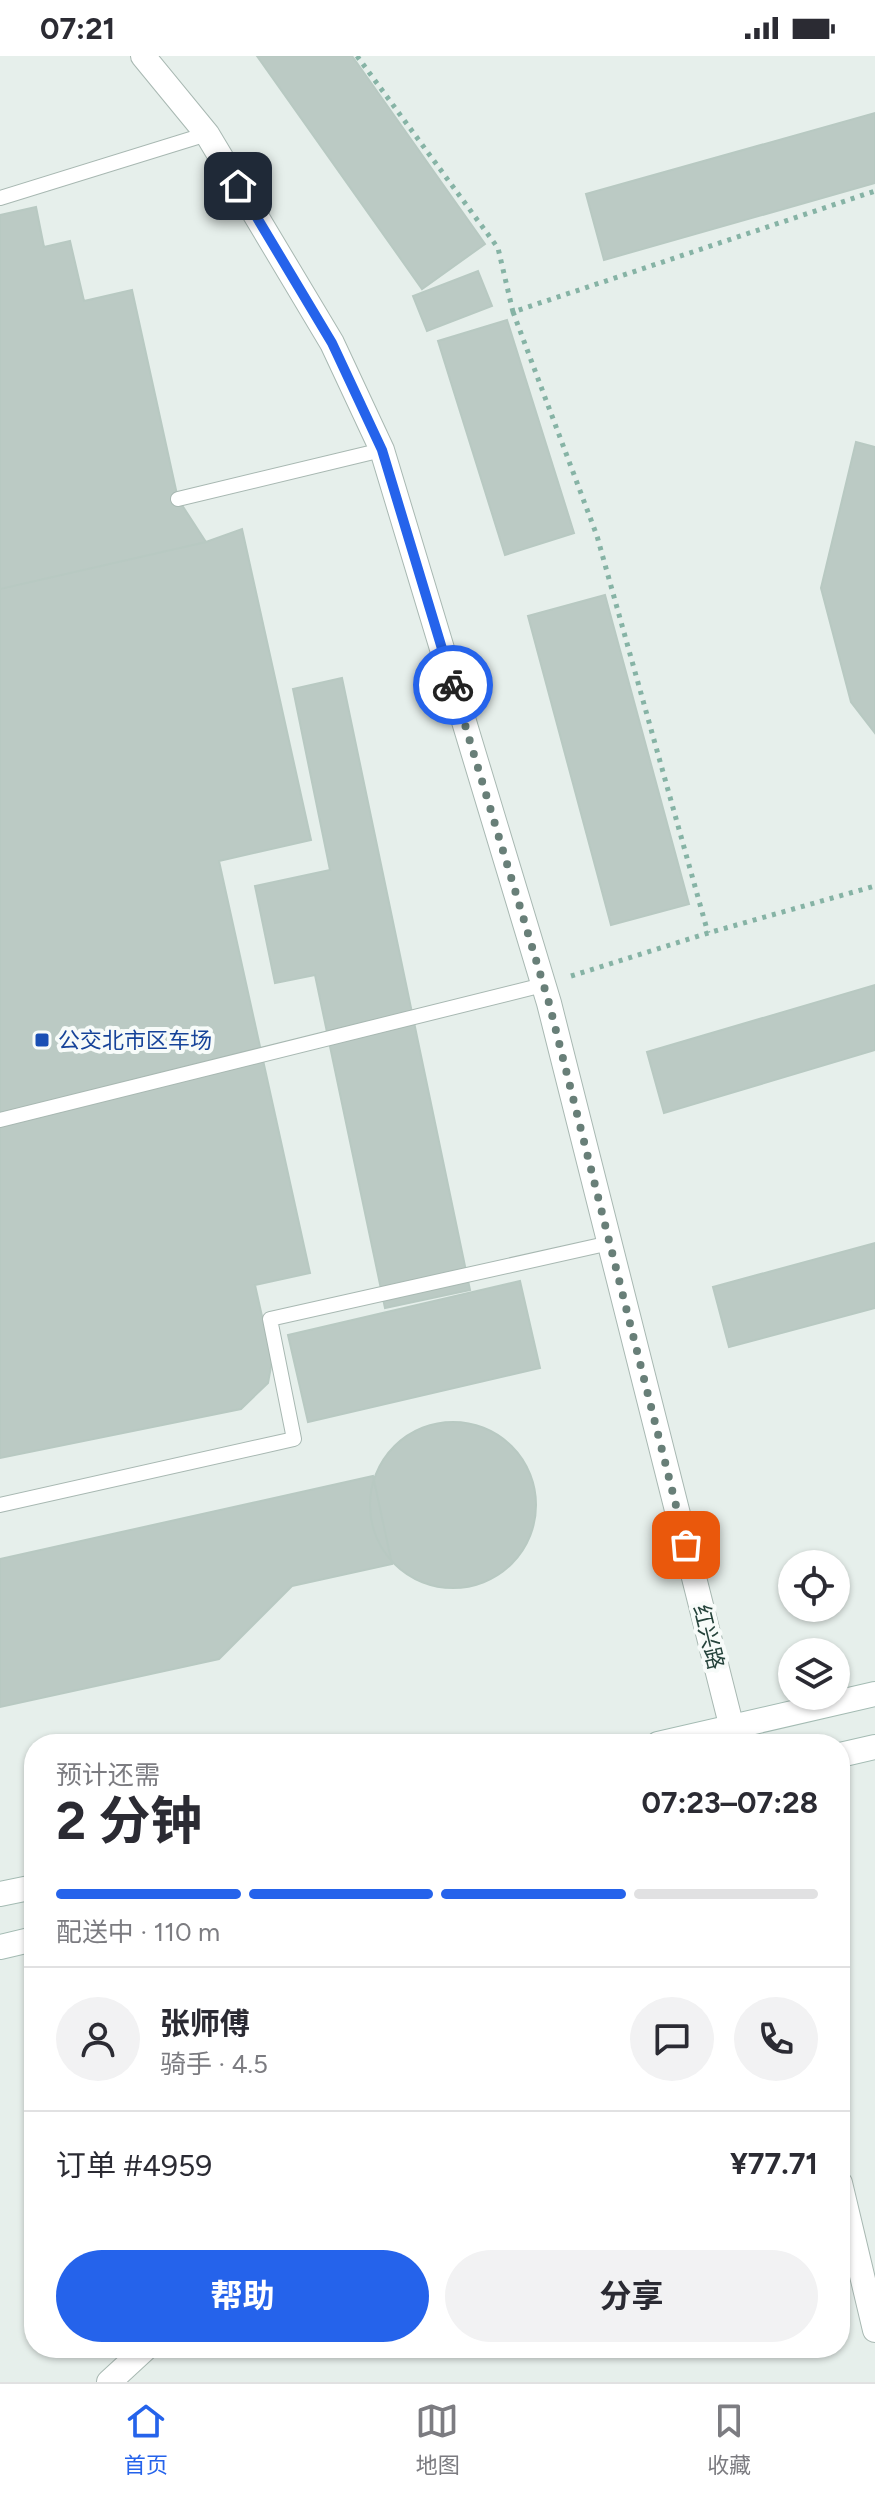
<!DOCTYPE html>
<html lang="zh">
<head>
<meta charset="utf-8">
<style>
	body { margin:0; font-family:Figtree,"Noto Sans SC",sans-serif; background:#f2f2f3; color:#2b2b33; height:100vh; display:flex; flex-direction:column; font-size:30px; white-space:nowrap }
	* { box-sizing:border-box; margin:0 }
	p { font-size:26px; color:#7c7c81 }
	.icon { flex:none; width:44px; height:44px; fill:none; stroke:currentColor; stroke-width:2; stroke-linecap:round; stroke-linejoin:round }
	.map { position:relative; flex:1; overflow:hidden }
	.side { position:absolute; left:24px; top:1678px; width:826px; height:624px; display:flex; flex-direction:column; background:#fff; border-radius:32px; box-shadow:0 2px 6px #0004 }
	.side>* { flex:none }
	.tools { position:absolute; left:778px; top:1494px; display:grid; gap:16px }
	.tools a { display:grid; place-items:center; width:72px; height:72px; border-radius:50%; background:#fff; box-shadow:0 2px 6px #0004; font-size:40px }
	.pin { position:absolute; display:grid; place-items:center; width:68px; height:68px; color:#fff; margin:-34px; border-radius:16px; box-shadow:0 4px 12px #0006 }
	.courier { position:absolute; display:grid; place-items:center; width:80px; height:80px; margin:-40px; border:6px solid #2563eb; border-radius:50%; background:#fff; color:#222; box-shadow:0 2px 10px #0007 }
	.overview em { font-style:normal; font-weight:700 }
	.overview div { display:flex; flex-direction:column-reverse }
	.overview { display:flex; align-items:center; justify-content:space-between; height:136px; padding:0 32px }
	h1 { font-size:52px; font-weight:700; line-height:60px }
	.bar { display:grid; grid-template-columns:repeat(4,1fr); gap:12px 8px; align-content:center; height:96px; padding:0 32px }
	.bar i { height:10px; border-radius:6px; background:#e1e1e2 }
	.bar .on { background:#2563eb }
	.bar p { grid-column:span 4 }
	.line { display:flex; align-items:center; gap:20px; padding:0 32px; border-top:2px solid #e1e1e2 }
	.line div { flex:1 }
	.round { display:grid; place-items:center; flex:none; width:84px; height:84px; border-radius:42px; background:#f2f2f3 }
	.button { display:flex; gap:16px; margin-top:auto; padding:16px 32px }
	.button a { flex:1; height:92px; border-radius:48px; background:#2563eb; color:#fff; font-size:32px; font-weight:700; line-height:92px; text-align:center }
	.button a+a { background:#f2f2f3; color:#2b2b33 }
	.status { display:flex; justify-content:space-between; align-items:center; height:56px; padding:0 40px; background:#fff; direction:ltr }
	.status svg { height:22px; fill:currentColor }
	.dock { display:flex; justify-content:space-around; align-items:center; height:112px; border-top:2px solid #e1e1e2; background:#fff; font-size:22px; color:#7c7c81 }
	.dock a { display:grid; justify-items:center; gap:4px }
	.dock .on { color:#2563eb }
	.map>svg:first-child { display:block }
	.building { fill:#bbcac4; stroke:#b8c9c2; stroke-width:2 }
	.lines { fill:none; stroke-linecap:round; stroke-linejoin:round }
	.service-casing { stroke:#a8b8b2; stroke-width:16 }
	.minor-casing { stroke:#a8b8b2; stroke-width:26 }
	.secondary-casing { stroke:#a4bbb3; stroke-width:26 }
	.path { stroke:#86b3a5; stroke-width:5; stroke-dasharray:4 6; stroke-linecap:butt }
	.service { stroke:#fff; stroke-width:14 }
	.minor { stroke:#fff; stroke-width:24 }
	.secondary { stroke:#fff; stroke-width:24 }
	.done { stroke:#687f78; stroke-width:8; stroke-dasharray:0 14.4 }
	.route { stroke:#2563eb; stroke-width:10 }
	.transit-dot { fill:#1a4fb4; stroke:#f7fbf9; stroke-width:3 }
	.labels { text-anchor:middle; stroke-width:8; stroke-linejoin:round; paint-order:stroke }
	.transit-label { font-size:22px; fill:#164399; stroke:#f7fbf9; text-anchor:start }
	.street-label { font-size:22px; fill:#24423a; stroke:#f7fbf9 }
</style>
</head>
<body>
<div class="status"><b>07:21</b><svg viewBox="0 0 49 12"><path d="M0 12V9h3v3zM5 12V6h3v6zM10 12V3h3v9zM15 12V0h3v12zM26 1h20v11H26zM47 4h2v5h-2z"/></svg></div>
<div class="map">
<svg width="875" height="2326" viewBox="0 0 875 2326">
	<rect width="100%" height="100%" fill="#e6efeb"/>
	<path class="building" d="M257,0H352L485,188L422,233Z
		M875,57V127L604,204L586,138Z
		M36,151L44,191L70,185L84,245L132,234L178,443L206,486L0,533V159Z
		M478,215L492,250L427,275L413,240Z
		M507,264L574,477L505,499L438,285Z
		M856,386L875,391V677L851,646L821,532Z
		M242,473L311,784L219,805L310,1217L255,1229L272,1305L268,1327L241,1353L0,1402V533L206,486Z
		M605,539L689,848L611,869L528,560Z
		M342,622L470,1234L385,1252L315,919L275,927L255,830L330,814L293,633Z
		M875,929V994L664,1057L647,996Z
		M875,1187V1252L729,1291L713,1231Z
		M520,1225L540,1312L308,1366L288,1279Z
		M370 1449a83 83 0 1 1 166 0a83 83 0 1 1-166 0Z
		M373,1420L392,1508L292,1530L219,1603L0,1651V1503Z"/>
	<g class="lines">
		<defs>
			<path id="service" d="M0,142L207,78
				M178,443L382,394
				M0,1064L543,929
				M0,1449L294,1383L270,1263L610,1187"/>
			<path id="minor" d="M143,0L207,78L332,287L382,394L549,947L736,1688
				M840,2127L875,2274
				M109,2326L146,2292"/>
			<path id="secondary" d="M658,1688L875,1638
				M840,1699L875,1691
				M0,1838L34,1831
				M0,1891L34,1883"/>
		</defs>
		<use href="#service" class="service-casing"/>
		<use href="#minor" class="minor-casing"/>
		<use href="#secondary" class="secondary-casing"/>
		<path class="path" d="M357,0L498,192L513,256L875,135
			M513,256L597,480L708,877
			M571,920L708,877L875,830"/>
		<use href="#service" class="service"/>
		<use href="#minor" class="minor"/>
		<use href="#secondary" class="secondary"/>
	</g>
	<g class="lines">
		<path class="done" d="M453,629L549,947L686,1489"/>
		<path class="route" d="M238,130L332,287L382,394L453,629"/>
	</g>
	<rect class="transit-dot" x="34" y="976" width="16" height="16" rx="4"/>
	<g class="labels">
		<g class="transit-label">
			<text x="58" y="992">公交北市区车场</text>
		</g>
		<g class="street-label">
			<text transform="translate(709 1581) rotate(76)" y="8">红兴路</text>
		</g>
	</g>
</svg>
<div class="tools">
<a><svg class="icon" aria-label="locate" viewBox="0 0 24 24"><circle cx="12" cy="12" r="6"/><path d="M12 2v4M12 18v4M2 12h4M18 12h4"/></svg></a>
<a><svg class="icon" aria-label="layers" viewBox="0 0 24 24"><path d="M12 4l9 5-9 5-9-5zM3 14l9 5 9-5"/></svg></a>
</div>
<div class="pin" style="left:686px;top:1489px;background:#ea580c"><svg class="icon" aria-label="bag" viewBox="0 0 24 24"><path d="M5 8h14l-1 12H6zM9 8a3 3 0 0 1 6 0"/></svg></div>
<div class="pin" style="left:238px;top:130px;background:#1f2937"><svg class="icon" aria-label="home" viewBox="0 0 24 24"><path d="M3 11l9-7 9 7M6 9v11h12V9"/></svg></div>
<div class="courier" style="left:453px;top:629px"><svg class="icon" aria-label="bike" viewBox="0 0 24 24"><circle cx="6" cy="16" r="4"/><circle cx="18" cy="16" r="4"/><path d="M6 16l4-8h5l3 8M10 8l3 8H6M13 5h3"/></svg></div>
<section class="side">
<div class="overview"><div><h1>2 分钟</h1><p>预计还需</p></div><em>07:23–07:28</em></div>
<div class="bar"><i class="on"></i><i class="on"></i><i class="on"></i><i></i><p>配送中 · 110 m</p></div>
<div class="line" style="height:144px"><a class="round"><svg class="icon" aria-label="person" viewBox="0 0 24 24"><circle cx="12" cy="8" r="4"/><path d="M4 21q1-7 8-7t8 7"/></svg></a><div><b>张师傅</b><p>骑手 · 4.5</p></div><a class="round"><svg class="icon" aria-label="chat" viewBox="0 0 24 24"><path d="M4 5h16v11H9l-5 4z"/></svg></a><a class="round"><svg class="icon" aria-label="phone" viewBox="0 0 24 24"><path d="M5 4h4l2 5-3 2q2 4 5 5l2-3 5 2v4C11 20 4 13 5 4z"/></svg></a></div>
<div class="line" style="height:104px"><div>订单 #4959</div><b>¥77.71</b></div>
<div class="button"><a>帮助</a><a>分享</a></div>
</section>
</div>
<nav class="dock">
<a class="on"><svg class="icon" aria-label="home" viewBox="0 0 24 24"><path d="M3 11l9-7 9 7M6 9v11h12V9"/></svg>首页</a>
<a><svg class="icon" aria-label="map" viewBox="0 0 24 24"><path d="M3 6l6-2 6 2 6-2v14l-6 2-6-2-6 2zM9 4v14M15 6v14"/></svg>地图</a>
<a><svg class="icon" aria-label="saved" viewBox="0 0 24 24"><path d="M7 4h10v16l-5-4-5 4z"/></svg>收藏</a>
</nav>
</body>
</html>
